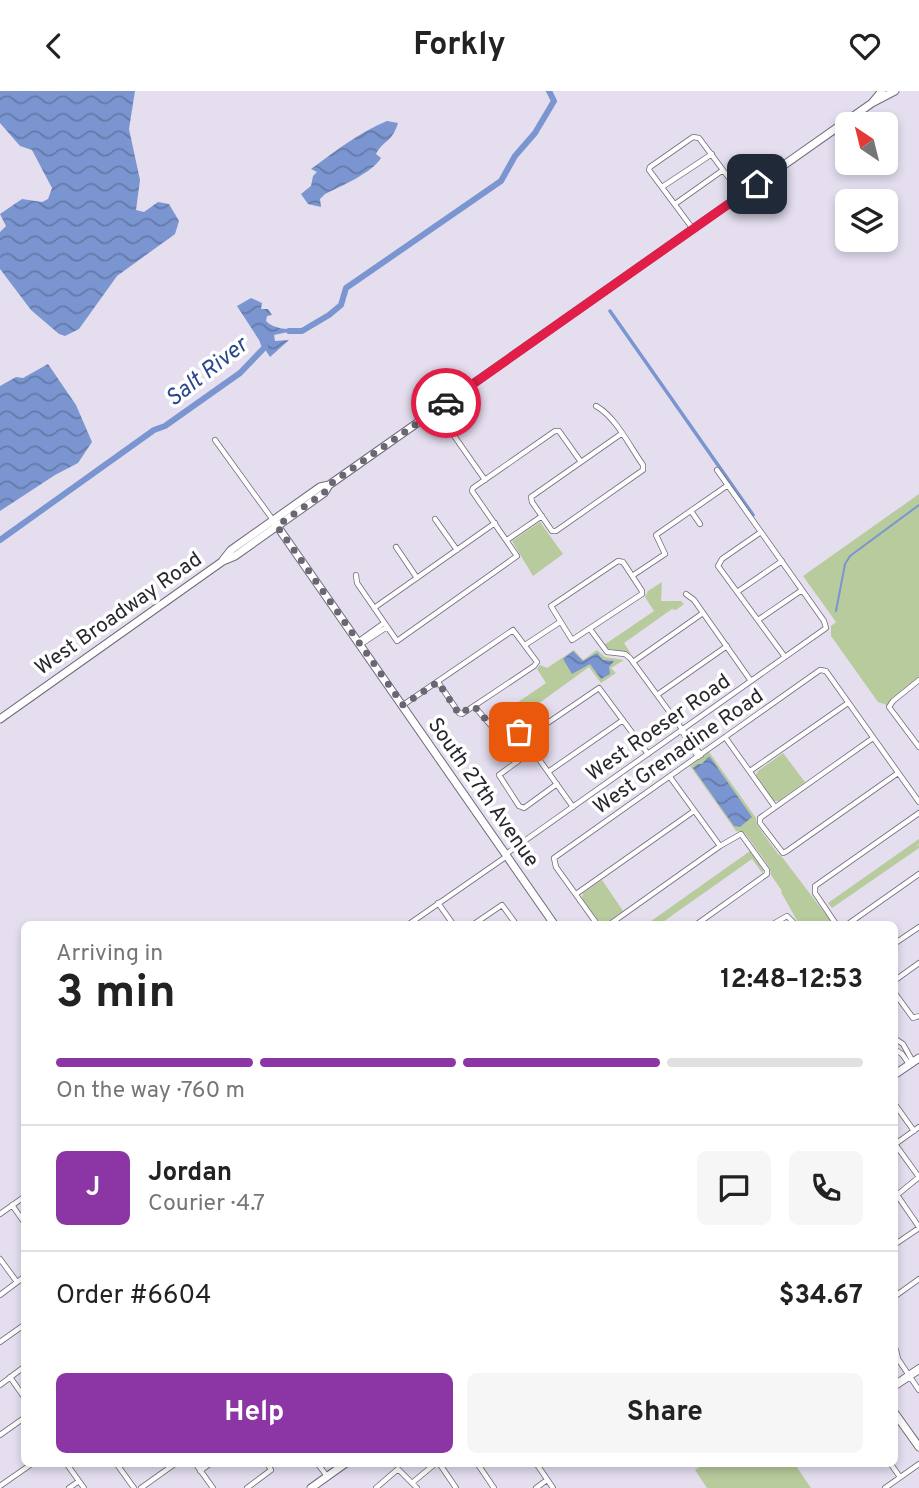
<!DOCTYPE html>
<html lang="en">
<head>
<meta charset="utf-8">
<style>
	body { margin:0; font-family:Overpass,sans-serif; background:#f6f6f6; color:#222; height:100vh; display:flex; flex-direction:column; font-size:26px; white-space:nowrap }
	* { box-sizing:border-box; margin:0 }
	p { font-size:23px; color:#767676 }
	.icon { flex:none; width:38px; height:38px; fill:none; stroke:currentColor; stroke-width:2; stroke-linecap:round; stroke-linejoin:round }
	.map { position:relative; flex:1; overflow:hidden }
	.drawer { position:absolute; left:21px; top:830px; width:877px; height:546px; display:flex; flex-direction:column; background:#fff; border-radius:10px; box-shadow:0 4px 10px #0003 }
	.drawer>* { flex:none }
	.needle { width:46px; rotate:325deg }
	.fabs { position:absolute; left:835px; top:21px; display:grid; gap:14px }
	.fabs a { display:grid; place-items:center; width:63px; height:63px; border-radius:10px; background:#fff; box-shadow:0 4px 10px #0003; font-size:35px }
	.pin { position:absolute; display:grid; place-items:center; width:60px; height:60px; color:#fff; margin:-30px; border-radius:14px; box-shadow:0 4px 10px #0006 }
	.courier { position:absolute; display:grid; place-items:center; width:70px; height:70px; margin:-35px; border:5px solid #e11d48; border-radius:50%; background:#fff; color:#222; box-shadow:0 2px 9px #0007 }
	.head em { font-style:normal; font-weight:700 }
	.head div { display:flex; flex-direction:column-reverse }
	.head { display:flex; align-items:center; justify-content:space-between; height:119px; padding:0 35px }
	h1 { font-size:46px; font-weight:700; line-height:52px }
	.bar { display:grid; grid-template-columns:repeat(4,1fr); gap:10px 7px; align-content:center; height:84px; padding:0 35px }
	.bar i { height:9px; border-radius:5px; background:#e0e0e0 }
	.bar .active { background:#8b36a4 }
	.bar p { grid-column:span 4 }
	.line { display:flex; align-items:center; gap:18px; padding:0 35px; border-top:2px solid #e0e0e0 }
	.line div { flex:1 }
	.round { display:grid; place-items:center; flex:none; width:74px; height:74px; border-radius:10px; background:#f6f6f6 }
	.action { display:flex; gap:14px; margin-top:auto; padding:14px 35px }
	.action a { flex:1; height:80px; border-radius:10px; background:#8b36a4; color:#fff; font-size:28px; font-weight:700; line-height:80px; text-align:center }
	.action a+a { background:#f6f6f6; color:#222 }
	header { display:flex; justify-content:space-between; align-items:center; height:91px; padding:0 35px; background:#fff; font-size:32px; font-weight:700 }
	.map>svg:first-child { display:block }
	.green { fill:#b8cb9d }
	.water { fill:url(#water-waves) }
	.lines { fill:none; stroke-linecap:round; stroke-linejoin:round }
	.stream { stroke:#7a95d0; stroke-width:2 }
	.canal { stroke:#7a95d0; stroke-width:3.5 }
	.river { stroke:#7a95d0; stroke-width:6 }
	.minor-casing { stroke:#716b7a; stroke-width:6 }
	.major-casing { stroke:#716b7a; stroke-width:9 }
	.minor { stroke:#fff; stroke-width:4.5 }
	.major { stroke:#fff; stroke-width:7 }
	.done { stroke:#6a6772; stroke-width:7; stroke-dasharray:0 12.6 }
	.route { stroke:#e11d48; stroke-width:9 }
	.labels { text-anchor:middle; stroke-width:7; stroke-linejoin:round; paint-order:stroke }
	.street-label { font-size:21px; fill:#29272e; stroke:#fff }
	.water-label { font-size:23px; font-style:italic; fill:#29458d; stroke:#fff }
</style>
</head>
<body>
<header><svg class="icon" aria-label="back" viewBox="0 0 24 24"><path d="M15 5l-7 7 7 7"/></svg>Forkly<svg class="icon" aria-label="heart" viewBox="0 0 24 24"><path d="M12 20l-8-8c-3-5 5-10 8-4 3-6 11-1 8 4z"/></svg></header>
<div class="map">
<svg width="919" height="1397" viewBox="0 0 919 1397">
	<defs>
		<pattern id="water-waves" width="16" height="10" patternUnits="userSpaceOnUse" patternTransform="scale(1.75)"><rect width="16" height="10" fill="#7a95d0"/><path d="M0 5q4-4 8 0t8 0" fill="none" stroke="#647aa9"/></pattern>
	</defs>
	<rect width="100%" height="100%" fill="#e4deef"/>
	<path class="green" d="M919,403V585L893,606L887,614L878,611L831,545V535L836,531L803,485Z
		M540,431L563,463L533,485L512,450Z
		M662,491L661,510H681L684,513L676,519L672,518L624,552L631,563L606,557L604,554L654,520L645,506L648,500Z
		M574,559L583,569L597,559L605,566L624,569L611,577L616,582L601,592L589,576L509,634L499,636L489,631L546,592L537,578L540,574L547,577Z
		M709,661L756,727L757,734L778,763L782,766L833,833H799L781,801L782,800L771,784L770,777L745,742L736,740L690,675Z
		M783,662L805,691L779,710H774L756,684L758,680Z
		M919,748V753L915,756L919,754V757L832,817L828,812Z
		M750,760L763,779V783L752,768L660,833H647Z
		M602,789L623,820L604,833H601L582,807L583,802Z
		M706,1372H794L811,1397H707L695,1379Z"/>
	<path class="water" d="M0,0H135L129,38L140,89L136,119L144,121L158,111L169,113L179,130L175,143L117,185L79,238L65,245L59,243L31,219L0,178V141L6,135L0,123L22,108L42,111L48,108L52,97L32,59L20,55L0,32Z
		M387,30L398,32C392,52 383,49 376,63L381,67C372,82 341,95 325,103L320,108L321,116L308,113L301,103L311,95L313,85L317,81L311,78C336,60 358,42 387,30Z
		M251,207L262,212L261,218H268L272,224L267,225L266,230C274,238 286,238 297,239L274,244L275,250L289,249L270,266L237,215Z
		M48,273L76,314L92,351L78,372L55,384L0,420V295L16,286L23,287Z
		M573,560L583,570L597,562L603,569L614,570L609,576L610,583L601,588L590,573L572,583L563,568Z
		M708,666H710L752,726L740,736L734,735L693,677L698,673H702Z"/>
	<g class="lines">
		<path class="stream" d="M836,520L845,473L850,465L919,414"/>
		<path class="canal" d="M610,220L753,424"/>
		<path class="river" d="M289,240H302L329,224L341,214L346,197L501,90L515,65L535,42L554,10L549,0
			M0,449L154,339L165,335L240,282L265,256L263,251"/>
		<defs>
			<path id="minor" d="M662,96L712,63
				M675,113L723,79
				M693,138L649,79L650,76L693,46L699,47L741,103
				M596,315C616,326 630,356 643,374V379L556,440H552L532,411L531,406L621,343
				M436,319L485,389
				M215,349L273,429
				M691,420L700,433
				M435,428L457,459
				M761,441L722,468L718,475L785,566
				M507,449L542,425
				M396,456L417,487
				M618,470L623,471L642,500V503L572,549L551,515Z
				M356,484L357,492L397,550L517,465L472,400L473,397L555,340H559L581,371
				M632,485L665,463L656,444L728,394
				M737,501L782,470
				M686,503L694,509L751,590
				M374,517L495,432
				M758,529L802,499
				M590,538L607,561L625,563L630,567L701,664
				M359,550L384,532
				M361,553L387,536
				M525,554L560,531
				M633,571L703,522
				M919,589L893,610L889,616L919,656
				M657,604L727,555
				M403,614L513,539L537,571L534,575L462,623L459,622L438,591
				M474,615L494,638H513L521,643L573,716
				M682,640L698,666
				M725,646L775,716
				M873,647L760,727V732L783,762L787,760L898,682
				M524,648L599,597L648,663
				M533,659L499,684L519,715L524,717L557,693
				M750,680L848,612
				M548,681L623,629
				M670,686L720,755
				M506,763L826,537L824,530L717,379
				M576,803L694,720
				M438,812L453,833
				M409,833L507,765
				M474,833L502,814L516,833
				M597,833L556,776L554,767L820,579L826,580L919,711
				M610,833L720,755L741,743L767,779V783L697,833
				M773,833L787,825L795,833
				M836,833L815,802V795L919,722
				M848,833L919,783
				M894,853L919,836
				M894,890L919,872
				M894,901L913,927L919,925
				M894,947L903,953L913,971
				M894,958L902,963L909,973
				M894,1012L914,1040
				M895,1053L919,1086
				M894,1054L919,1036
				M919,1086L897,1104L919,1136
				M12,1114L24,1131
				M0,1123L24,1106
				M894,1154L919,1137
				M0,1168L17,1191
				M0,1204L24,1186
				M894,1206L919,1188
				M0,1251L24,1234
				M896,1259L898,1268L919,1299
				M10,1286L24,1306
				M894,1293L919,1276
				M0,1294L24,1276
				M894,1297L919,1280
				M0,1344L24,1327
				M66,1372L84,1397
				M116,1372L134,1397
				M195,1372L213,1397
				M317,1372L327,1385
				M439,1372L456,1397
				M477,1372L494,1397
				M536,1372L553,1397
				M890,1372L900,1386
				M200,1380L211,1372
				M412,1392L436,1372
				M0,1395L33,1372
				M69,1397L79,1390
				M141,1397L176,1372
				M247,1397L271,1379L267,1372
				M376,1397L398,1378L417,1397
				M536,1397L547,1389
				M885,1397L919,1373"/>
			<path id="major" d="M872,12L882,0
				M273,429L554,833
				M223,469L231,459L320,396L329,394
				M0,628L223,470L235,465L324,402L329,394L872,12L895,0
				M894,984L919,967
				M894,1321L919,1356
				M311,1397L346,1372"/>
		</defs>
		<use href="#minor" class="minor-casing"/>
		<use href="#major" class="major-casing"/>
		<use href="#minor" class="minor"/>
		<use href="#major" class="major"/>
	</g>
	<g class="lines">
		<path class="done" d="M446,312L329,394L324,402L277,435L403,614L438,591L459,623L474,615L494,638H513L519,641"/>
		<path class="route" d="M446,312L757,93"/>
	</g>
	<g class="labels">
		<g class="street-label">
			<text transform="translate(118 522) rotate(-35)" y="7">West Broadway Road</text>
			<text transform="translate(658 636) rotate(-35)" y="7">West Roeser Road</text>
			<text transform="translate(678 660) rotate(-35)" y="7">West Grenadine Road</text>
			<text transform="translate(484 701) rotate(55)" y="7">South 27th Avenue</text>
		</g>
		<g class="water-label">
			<text transform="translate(206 280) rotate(-38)" y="8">Salt River</text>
		</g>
	</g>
</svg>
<div class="fabs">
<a><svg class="needle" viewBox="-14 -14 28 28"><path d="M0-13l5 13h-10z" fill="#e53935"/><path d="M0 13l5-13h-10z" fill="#767676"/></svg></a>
<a><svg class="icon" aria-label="layers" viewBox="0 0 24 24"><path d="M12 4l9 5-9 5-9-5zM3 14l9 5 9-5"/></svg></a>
</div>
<div class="pin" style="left:519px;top:641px;background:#ea580c"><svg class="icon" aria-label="bag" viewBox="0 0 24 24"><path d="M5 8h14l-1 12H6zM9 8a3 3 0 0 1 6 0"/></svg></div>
<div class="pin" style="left:757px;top:93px;background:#1f2937"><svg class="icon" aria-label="home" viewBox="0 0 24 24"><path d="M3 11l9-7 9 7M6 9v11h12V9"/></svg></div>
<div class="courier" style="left:446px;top:312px"><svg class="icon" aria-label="car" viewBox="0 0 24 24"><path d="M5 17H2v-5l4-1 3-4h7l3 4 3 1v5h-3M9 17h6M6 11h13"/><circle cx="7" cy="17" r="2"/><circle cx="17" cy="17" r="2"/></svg></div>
<section class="drawer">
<div class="head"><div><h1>3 min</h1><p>Arriving in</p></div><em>12:48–12:53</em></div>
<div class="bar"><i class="active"></i><i class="active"></i><i class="active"></i><i></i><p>On the way · 760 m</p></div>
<div class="line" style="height:126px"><b class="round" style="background:#8b36a4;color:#fff">J</b><div><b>Jordan</b><p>Courier · 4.7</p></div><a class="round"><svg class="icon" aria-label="chat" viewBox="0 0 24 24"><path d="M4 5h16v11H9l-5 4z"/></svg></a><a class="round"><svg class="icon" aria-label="phone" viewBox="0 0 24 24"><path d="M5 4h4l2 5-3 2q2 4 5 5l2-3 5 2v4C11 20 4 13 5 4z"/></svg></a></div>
<div class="line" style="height:91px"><div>Order #6604</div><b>$34.67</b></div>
<div class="action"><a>Help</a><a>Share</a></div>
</section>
</div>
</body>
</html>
